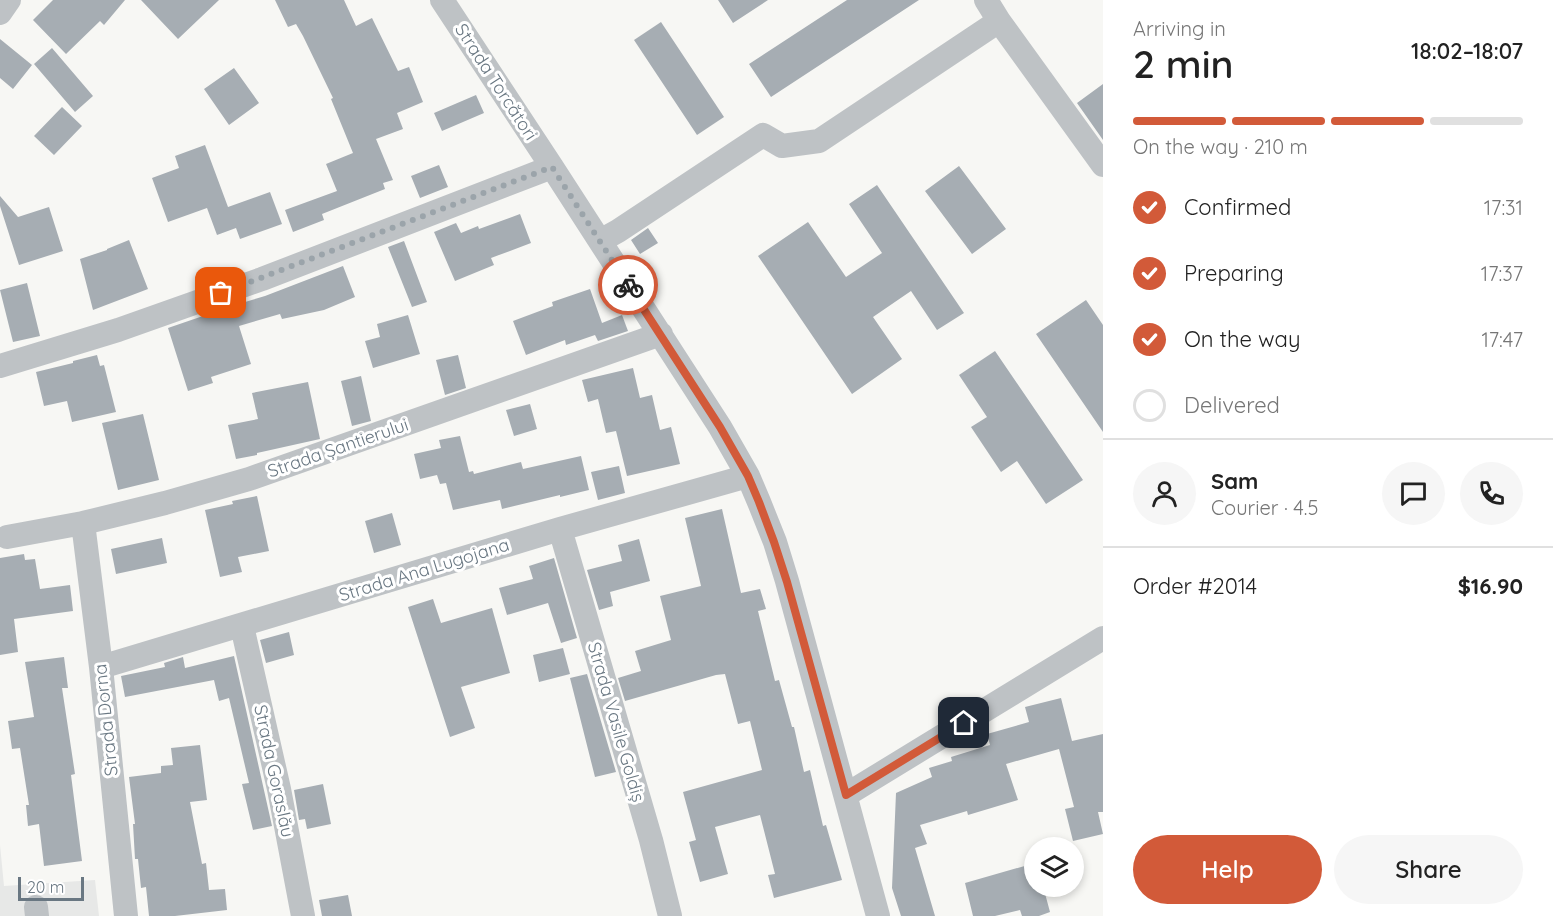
<!DOCTYPE html>
<html lang="en">
<head>
<meta charset="utf-8">
<style>
	body { margin:0; font-family:Quicksand,sans-serif; background:#f6f6f6; color:#222; height:100vh; display:flex; flex-direction:column; font-size:22px; white-space:nowrap }
	* { box-sizing:border-box; margin:0 }
	p { font-size:20px; color:#767676 }
	.icon { flex:none; width:33px; height:33px; fill:none; stroke:currentColor; stroke-width:2; stroke-linecap:round; stroke-linejoin:round }
	.map { position:relative; flex:1; overflow:hidden }
	.panel { display:flex; flex-direction:column; background:#fff; width:450px }
	.panel>* { flex:none }
	.tools { position:absolute; left:1024px; top:837px; display:grid; gap:12px }
	.tools a { display:grid; place-items:center; width:60px; height:60px; border-radius:50%; background:#fff; box-shadow:0 3px 9px #0003; font-size:30px }
	.scale { position:absolute; left:18px; bottom:15px; width:66px; box-sizing:border-box; padding-left:6px; border:3px solid #697782; border-top:0; font-size:16px; line-height:21px; white-space:nowrap; color:#697782; -webkit-text-stroke:4px #fff; paint-order:stroke }
	.pin { position:absolute; display:grid; place-items:center; width:51px; height:51px; color:#fff; margin:-26px; border-radius:12px; box-shadow:0 3px 9px #0006 }
	.courier { position:absolute; display:grid; place-items:center; width:60px; height:60px; margin:-30px; border:4px solid #d25a39; border-radius:50%; background:#fff; color:#222; box-shadow:0 2px 8px #0007 }
	.summary em { font-style:normal; font-weight:600 }
	.summary div { display:flex; flex-direction:column-reverse }
	.summary { display:flex; align-items:center; justify-content:space-between; height:102px; padding:0 30px }
	h1 { font-size:39px; font-weight:600; line-height:45px }
	.bar { display:grid; grid-template-columns:repeat(4,1fr); gap:9px 6px; align-content:center; height:72px; padding:0 30px }
	.bar i { height:8px; border-radius:4px; background:#e0e0e0 }
	.bar .on { background:#d25a39 }
	.bar p { grid-column:span 4 }
	.line { display:flex; align-items:center; gap:15px; padding:0 30px; border-top:2px solid #e0e0e0 }
	.line div { flex:1 }
	.round { display:grid; place-items:center; flex:none; width:63px; height:63px; border-radius:32px; background:#f6f6f6 }
	ol { padding:0 30px; list-style:none }
	li { display:flex; align-items:center; gap:18px; height:66px }
	li p { margin-inline-start:auto }
	li .icon { padding:6px; border-radius:50%; background:#d25a39; color:#fff; stroke-width:4 }
	li:last-child { color:#767676 }
	li i { width:33px; height:33px; border:3px solid #e0e0e0; border-radius:50% }
	.cta { display:flex; gap:12px; margin-top:auto; padding:12px 30px }
	.cta a { flex:1; height:69px; border-radius:36px; background:#d25a39; color:#fff; font-size:24px; font-weight:600; line-height:69px; text-align:center }
	.cta a+a { background:#f6f6f6; color:#222 }
	main { display:flex; flex:1; min-height:0 }
	.map>svg:first-child { display:block }
	.built { fill:#e7e8e7 }
	.building { fill:#a6adb3 }
	.lines { fill:none; stroke-linecap:round; stroke-linejoin:round }
	.minor { stroke:#bec2c5; stroke-width:24 }
	.done { stroke:#9ba4aa; stroke-width:6; stroke-dasharray:0 10.8 }
	.route { stroke:#d25a39; stroke-width:8 }
	.labels { text-anchor:middle; stroke-width:6; stroke-linejoin:round; paint-order:stroke }
	.street-label { font-size:18px; fill:#697782; stroke:#fff }
</style>
</head>
<body>
<main>
<div class="map">
<svg width="1103" height="916" viewBox="0 0 1103 916">
	<rect width="100%" height="100%" fill="#f7f7f4"/>
	<path class="built" d="M0,845L4,886L95,880L99,916H0Z"/>
	<path class="building" d="M53,0H125L104,25L100,21L66,54L33,20Z
		M141,0H219L178,39Z
		M275,0H344L356,26L372,18L398,71L409,67L423,102L397,113L403,129L376,139L393,180L383,183L385,189L322,214L324,220L293,232L285,210L337,191L326,164L353,153L331,99L333,98L303,36L296,24L288,27Z
		M718,0H768L733,23Z
		M847,0H919L771,97L749,64Z
		M661,22L724,117L697,135L634,40Z
		M0,39L32,65L13,89L0,78Z
		M52,48L93,96L75,112L34,64Z
		M234,68L259,103L229,125L204,89Z
		M1103,84V140L1077,103Z
		M476,95L484,113L442,131L434,113Z
		M62,107L82,126L54,155L34,136Z
		M205,145L228,207L270,192L282,224L240,239L236,228L217,235L207,208L168,222L152,178L179,168L175,156Z
		M439,165L448,187L420,198L411,176Z
		M959,166L1006,229L972,254L925,191Z
		M877,185L964,313L937,330L911,291L873,317L902,359L852,394L758,256L808,222L846,277L882,253L849,204Z
		M0,196L18,217L49,207L63,251L19,265L0,206Z
		M520,214L531,243L491,258L494,265L455,281L434,232L456,223L461,233L478,226L479,229Z
		M648,228L658,243L640,254L631,240Z
		M129,240L148,289L93,310L80,259L107,250V249Z
		M404,241L427,302L412,307L388,247Z
		M343,266L355,297L324,310L282,319L280,314L239,326L251,364L211,377L213,383L188,391L168,328L235,305L265,296Z
		M27,283L40,336L13,342L0,290Z
		M590,289L602,323L622,315L628,331L598,341L595,335L566,345L565,340L526,355L513,321L553,306L552,302Z
		M1086,300L1103,325V432L1036,334Z
		M408,315L420,354L373,368L365,341L380,337L377,324Z
		M995,351L1083,480L1046,504L1017,461L1001,472L971,427L987,417L959,375Z
		M97,355L100,366L104,365L116,412L72,422L67,401L44,406L36,372L73,363V361Z
		M458,355L466,388L445,395L436,360Z
		M633,368L640,398L652,395L660,430L671,427L680,464L627,476L616,431L606,433L598,399L588,402L582,380Z
		M361,376L371,421L352,426L341,381Z
		M308,382L320,439L257,453V455L236,459L228,425L258,419L252,393Z
		M530,404L537,429L514,436L506,410Z
		M143,414L159,480L118,490L102,423Z
		M460,436L469,472L473,471L474,474L521,462L523,469L581,456L589,490L560,497V495L502,509L500,500L453,510L446,483L440,484L437,475L420,479L414,454L441,448L439,440Z
		M619,466L625,493L598,500L591,472Z
		M257,496L269,551L238,557L242,572L220,577L205,510L233,504L232,501Z
		M722,509L741,593L760,589L766,609L758,611L775,681L779,680L792,727H794L804,772L810,770L823,826L826,825L842,880L774,898L768,875L775,874L760,815L715,827L728,874L700,882L689,842L696,840L683,792L762,770L750,721L738,724L725,674L716,675L625,701L618,678L641,671L635,651L671,640L660,596L701,586L685,518Z
		M392,513L401,545L374,553L365,521Z
		M162,538L167,563L116,574L111,549Z
		M639,539L650,581L610,592L613,606L599,610L587,570L622,561L618,545Z
		M24,554L25,560L35,559L40,589L70,585L73,611L14,619L18,652L0,655V558Z
		M554,558L577,638L561,643L548,603L507,615L499,588L533,579L529,566Z
		M433,599L441,623L492,608L510,673L461,687L475,728L450,737L408,607Z
		M289,632L294,655L266,663L260,640Z
		M563,648L570,674L539,682L533,655Z
		M234,656L272,826L253,830L242,784L249,783L229,698L219,701L214,680L125,697L121,676L165,667L164,663L183,657L185,668Z
		M64,657L68,688H62L75,774L71,775L82,861L44,866L39,824L28,826L26,805H29L20,748L12,749L8,721L34,717L25,662Z
		M587,674L616,772L595,777L570,678Z
		M1061,698L1072,741L1103,734V812H1098L1103,834L1073,841L1065,809L1074,807L1059,749L1006,764L1018,800L968,815L967,811L920,825L927,844L915,848L935,916H901L892,888L896,793L932,777L929,768L952,761L951,757L990,745L987,734L1029,722L1025,707Z
		M200,745L207,800L190,802L202,864L206,863L209,890L225,889L227,910L175,916H149L146,887L141,888L138,859H135L133,824H135L129,777L161,773V766L173,765L171,748Z
		M323,784L331,824L307,829L305,819L299,820L294,790Z
		M1035,863V886H1043L1050,912L1039,916H1022L1020,910L995,916H973L965,883Z
		M348,895L352,916H322L319,900Z"/>
	<g class="lines">
		<path class="minor" d="M442,0L552,167L720,427L748,476L759,502L775,542L787,581L878,916
			M986,0L999,21L1103,165
			M0,13L9,0
			M600,241L618,231L763,135L782,146L819,141L999,21
			M0,366L118,330L262,279L552,167
			M83,523L101,667L126,916
			M560,529L651,840L670,916
			M7,537L83,523L165,503L249,479L661,334
			M242,626L279,789L303,916
			M101,667L560,529L748,476
			M846,795L1103,638
			M36,907L37,916"/>
	</g>
	<g class="lines">
		<path class="done" d="M221,293L552,167L628,285"/>
		<path class="route" d="M628,285L720,427L748,476L759,502L774,542L787,582L846,795L964,723"/>
	</g>
	<g class="labels">
		<g class="street-label">
			<text transform="translate(496 82) rotate(57)" y="6">Strada Torcători</text>
			<text transform="translate(338 448) rotate(-19)" y="6">Strada Șantierului</text>
			<text transform="translate(424 570) rotate(-17)" y="6">Strada Ana Lugojana</text>
			<text transform="translate(106 720) rotate(-96)" y="6">Strada Dorna</text>
			<text transform="translate(616 722) rotate(74)" y="6">Strada Vasile Goldiș</text>
			<text transform="translate(274 771) rotate(78)" y="6">Strada Goraslău</text>
		</g>
	</g>
</svg>
<div class="tools">
<a><svg class="icon" aria-label="layers" viewBox="0 0 24 24"><path d="M12 4l9 5-9 5-9-5zM3 14l9 5 9-5"/></svg></a>
</div>
<div class="scale">20 m</div>
<div class="pin" style="left:221px;top:293px;background:#ea580c"><svg class="icon" aria-label="bag" viewBox="0 0 24 24"><path d="M5 8h14l-1 12H6zM9 8a3 3 0 0 1 6 0"/></svg></div>
<div class="pin" style="left:964px;top:723px;background:#1f2937"><svg class="icon" aria-label="home" viewBox="0 0 24 24"><path d="M3 11l9-7 9 7M6 9v11h12V9"/></svg></div>
<div class="courier" style="left:628px;top:285px"><svg class="icon" aria-label="bike" viewBox="0 0 24 24"><circle cx="6" cy="16" r="4"/><circle cx="18" cy="16" r="4"/><path d="M6 16l4-8h5l3 8M10 8l3 8H6M13 5h3"/></svg></div>
</div>
<section class="panel">
<div class="summary"><div><h1>2 min</h1><p>Arriving in</p></div><em>18:02–18:07</em></div>
<div class="bar"><i class="on"></i><i class="on"></i><i class="on"></i><i></i><p>On the way · 210 m</p></div>
<ol>
<li><svg class="icon" aria-label="check" viewBox="0 0 24 24"><path d="M5 12l5 5 9-10"/></svg>Confirmed<p>17:31</p></li>
<li><svg class="icon" aria-label="check" viewBox="0 0 24 24"><path d="M5 12l5 5 9-10"/></svg>Preparing<p>17:37</p></li>
<li><svg class="icon" aria-label="check" viewBox="0 0 24 24"><path d="M5 12l5 5 9-10"/></svg>On the way<p>17:47</p></li>
<li><i></i>Delivered</li>
</ol>
<div class="line" style="height:108px"><a class="round"><svg class="icon" aria-label="person" viewBox="0 0 24 24"><circle cx="12" cy="8" r="4"/><path d="M4 21q1-7 8-7t8 7"/></svg></a><div><b>Sam</b><p>Courier · 4.5</p></div><a class="round"><svg class="icon" aria-label="chat" viewBox="0 0 24 24"><path d="M4 5h16v11H9l-5 4z"/></svg></a><a class="round"><svg class="icon" aria-label="phone" viewBox="0 0 24 24"><path d="M5 4h4l2 5-3 2q2 4 5 5l2-3 5 2v4C11 20 4 13 5 4z"/></svg></a></div>
<div class="line" style="height:78px"><div>Order #2014</div><b>$16.90</b></div>
<div class="cta"><a>Help</a><a>Share</a></div>
</section>
</main>
</body>
</html>
